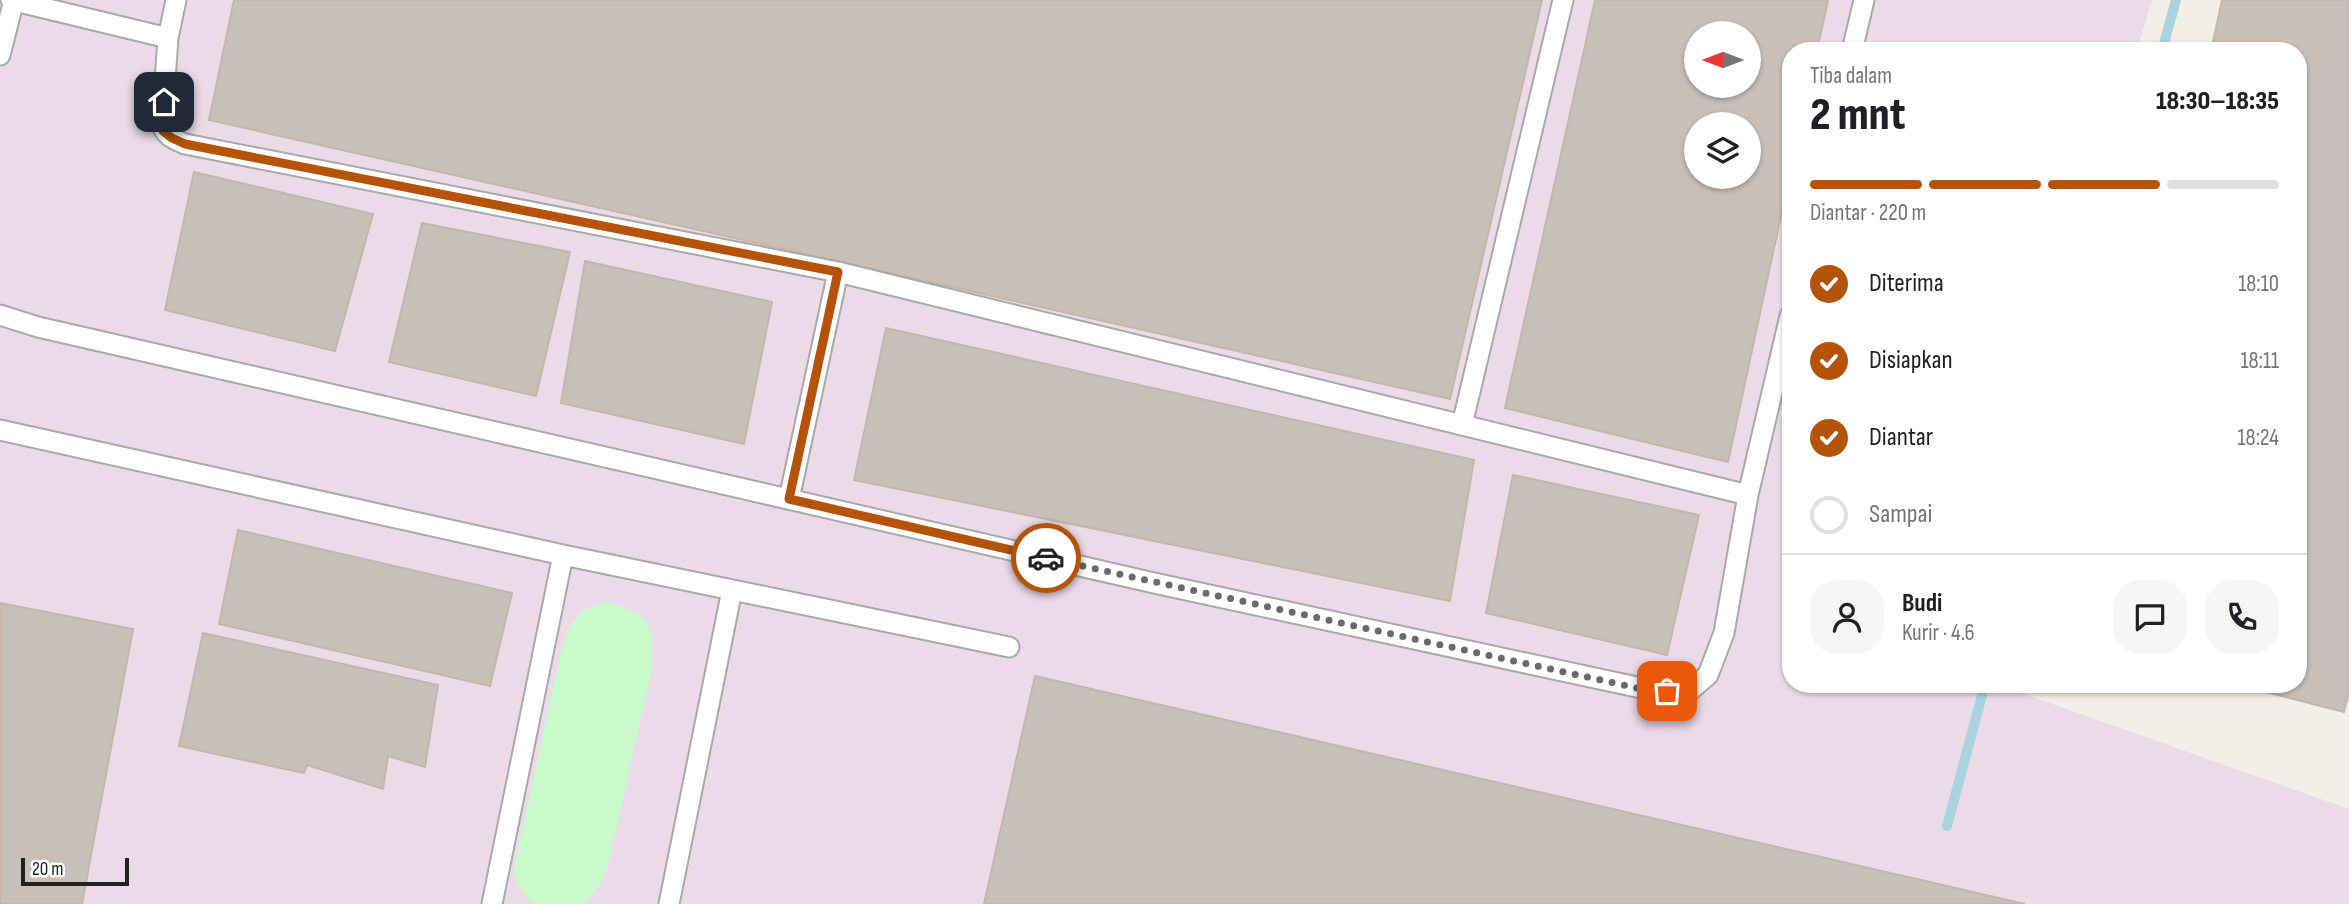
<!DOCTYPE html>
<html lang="id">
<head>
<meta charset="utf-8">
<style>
	body { margin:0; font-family:"Sofia Sans Condensed",sans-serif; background:#f6f6f6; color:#202124; height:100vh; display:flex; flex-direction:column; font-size:26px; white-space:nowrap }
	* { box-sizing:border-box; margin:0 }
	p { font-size:23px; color:#757577 }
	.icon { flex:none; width:38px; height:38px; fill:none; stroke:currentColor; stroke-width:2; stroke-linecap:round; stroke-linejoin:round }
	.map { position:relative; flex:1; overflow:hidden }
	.panel { position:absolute; left:1782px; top:42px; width:525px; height:651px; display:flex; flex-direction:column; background:#fff; border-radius:28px; box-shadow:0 2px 5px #0004 }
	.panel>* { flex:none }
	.needle { width:46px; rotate:270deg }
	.buttons { position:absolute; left:1684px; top:21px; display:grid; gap:14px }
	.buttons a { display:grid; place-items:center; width:77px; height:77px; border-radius:50%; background:#fff; box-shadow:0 2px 5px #0004; font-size:35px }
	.scale { position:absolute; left:21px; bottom:18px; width:108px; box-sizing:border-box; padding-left:7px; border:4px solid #222; border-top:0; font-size:19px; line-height:24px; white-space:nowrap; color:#222; -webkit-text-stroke:5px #fff; paint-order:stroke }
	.pin { position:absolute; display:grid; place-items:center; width:60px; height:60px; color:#fff; margin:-30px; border-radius:14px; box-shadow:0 4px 10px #0006 }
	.courier { position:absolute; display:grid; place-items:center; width:70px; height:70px; margin:-35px; border:5px solid #b45309; border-radius:50%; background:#fff; color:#222; box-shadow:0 2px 9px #0007 }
	.summary em { font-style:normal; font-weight:800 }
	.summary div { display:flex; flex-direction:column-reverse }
	.summary { display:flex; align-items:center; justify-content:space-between; height:119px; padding:0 28px }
	h1 { font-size:46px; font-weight:800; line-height:52px }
	.bar { display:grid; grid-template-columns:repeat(4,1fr); gap:10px 7px; align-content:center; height:84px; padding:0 28px }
	.bar i { height:9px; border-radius:5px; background:#e0e0e0 }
	.bar .active { background:#b45309 }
	.bar p { grid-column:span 4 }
	.line { display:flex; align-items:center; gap:18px; padding:0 28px; border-top:2px solid #e0e0e0 }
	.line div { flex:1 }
	.round { display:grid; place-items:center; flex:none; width:74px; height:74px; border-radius:28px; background:#f6f6f6 }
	ol { padding:0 28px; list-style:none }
	li { display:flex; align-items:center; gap:21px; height:77px }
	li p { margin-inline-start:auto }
	li .icon { padding:7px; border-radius:50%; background:#b45309; color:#fff; stroke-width:4 }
	li:last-child { color:#757577 }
	li i { width:38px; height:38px; border:4px solid #e0e0e0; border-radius:50% }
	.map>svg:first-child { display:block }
	.industrial { fill:#ebdbe8; fill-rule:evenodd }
	.park { fill:#c8facc }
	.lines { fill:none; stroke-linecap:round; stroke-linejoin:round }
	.stream { stroke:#aad3df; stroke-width:10 }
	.building { fill:#c7bfb8; stroke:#c4b6ab; stroke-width:2; fill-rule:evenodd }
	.lane-casing { stroke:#a9a9a9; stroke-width:23 }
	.lane { stroke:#fff; stroke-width:19 }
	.done { stroke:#6b6a68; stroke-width:7; stroke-dasharray:0 12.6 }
	.route { stroke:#b45309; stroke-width:9 }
</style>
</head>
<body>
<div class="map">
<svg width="2349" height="904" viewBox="0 0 2349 904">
	<rect width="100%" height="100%" fill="#f2efe9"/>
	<path class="industrial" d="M0,0H2152L2137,51H1790V684H1996L2349,809V904H0ZM1696,33H1748V86H1696ZM1696,124H1748V177H1696Z"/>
	<path class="park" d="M598,604H617L640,615L646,621L651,636V673L607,870L598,888L584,904H536L526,897L518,884L514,869L562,647L570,626L582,610Z"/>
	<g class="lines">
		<path class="stream" d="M2162,51L2176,0
			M1947,826L1985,684"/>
	</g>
	<path class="building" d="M234,0H1542L1450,399L209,120Z
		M1595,0H1828L1817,51H1790V174L1728,462L1505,408ZM1696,33H1748V86H1696ZM1696,124H1748V177H1696Z
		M2222,0H2349V692L2344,712L2235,684H2298V51H2211Z
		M194,172L373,214L335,351L165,310Z
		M422,223L570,252L536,396L389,362Z
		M585,261L772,302L744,444L561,403Z
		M886,328L1474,460L1450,601L854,480Z
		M1513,475L1699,515L1667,655L1486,613Z
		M238,530L512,593L490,686L219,624Z
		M0,603L133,629L82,904H0Z
		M203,633L438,685L425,767L388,756L383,789L307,765L304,773L179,746Z
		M1035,676L2025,904H984Z"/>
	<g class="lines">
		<defs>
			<path id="lane" d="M11,0L168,38
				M176,0L168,38L162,123C164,136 174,139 185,144L838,272L1748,495
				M1852,51L1864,0
				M0,55L14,0
				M0,315L38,327L1154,583L1646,689L1687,693L1708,675L1724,633L1748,495L1790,316
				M1462,425L1563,0
				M0,430L563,555L1009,647
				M789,499L838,272
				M492,904L563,555
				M669,904L732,590"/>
		</defs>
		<use href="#lane" class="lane-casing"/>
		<use href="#lane" class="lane"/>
	</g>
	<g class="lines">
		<path class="done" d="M1046,558L1646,690L1667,691"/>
		<path class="route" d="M164,102L163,131L172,138L185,144L838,272L789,499L1046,558"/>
	</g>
</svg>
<div class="buttons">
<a><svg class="needle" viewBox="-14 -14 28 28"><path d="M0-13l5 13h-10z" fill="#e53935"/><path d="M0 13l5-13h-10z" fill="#757577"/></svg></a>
<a><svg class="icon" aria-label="layers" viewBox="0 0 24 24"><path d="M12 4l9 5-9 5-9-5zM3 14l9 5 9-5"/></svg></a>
</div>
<div class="scale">20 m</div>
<div class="pin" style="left:1667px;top:691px;background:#ea580c"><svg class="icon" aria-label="bag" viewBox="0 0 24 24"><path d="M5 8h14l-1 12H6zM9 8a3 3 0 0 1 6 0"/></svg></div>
<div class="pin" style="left:164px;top:102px;background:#1f2937"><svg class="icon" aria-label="home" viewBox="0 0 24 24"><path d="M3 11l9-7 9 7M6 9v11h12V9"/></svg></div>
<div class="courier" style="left:1046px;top:558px"><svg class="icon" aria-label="car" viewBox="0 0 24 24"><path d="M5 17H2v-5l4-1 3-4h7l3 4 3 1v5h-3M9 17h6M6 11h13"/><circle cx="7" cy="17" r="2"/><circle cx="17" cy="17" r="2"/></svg></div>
<section class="panel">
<div class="summary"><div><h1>2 mnt</h1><p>Tiba dalam</p></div><em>18:30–18:35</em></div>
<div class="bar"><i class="active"></i><i class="active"></i><i class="active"></i><i></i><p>Diantar · 220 m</p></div>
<ol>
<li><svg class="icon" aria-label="check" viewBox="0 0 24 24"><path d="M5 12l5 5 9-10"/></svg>Diterima<p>18:10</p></li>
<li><svg class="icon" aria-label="check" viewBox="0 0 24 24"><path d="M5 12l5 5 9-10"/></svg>Disiapkan<p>18:11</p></li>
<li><svg class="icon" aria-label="check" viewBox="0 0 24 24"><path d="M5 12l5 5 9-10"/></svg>Diantar<p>18:24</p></li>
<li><i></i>Sampai</li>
</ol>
<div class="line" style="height:126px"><a class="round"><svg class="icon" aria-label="person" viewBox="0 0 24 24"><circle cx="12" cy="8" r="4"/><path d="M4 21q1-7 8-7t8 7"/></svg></a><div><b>Budi</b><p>Kurir · 4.6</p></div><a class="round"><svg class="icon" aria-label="chat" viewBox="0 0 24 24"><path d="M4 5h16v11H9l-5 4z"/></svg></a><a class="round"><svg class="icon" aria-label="phone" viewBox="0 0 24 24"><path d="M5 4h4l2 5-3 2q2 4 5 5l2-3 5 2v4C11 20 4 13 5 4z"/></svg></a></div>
</section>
</div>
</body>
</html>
